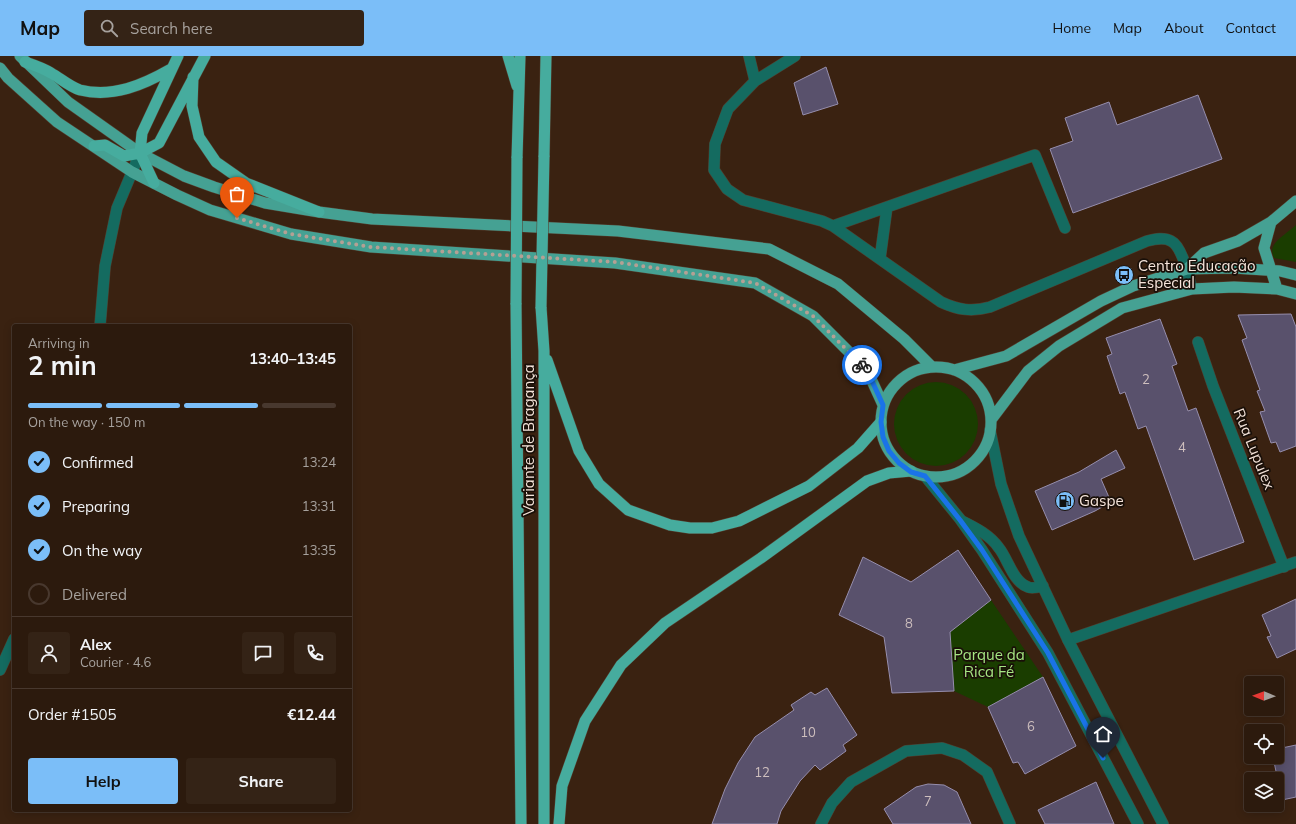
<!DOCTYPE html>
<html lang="en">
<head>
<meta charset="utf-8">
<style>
	body { margin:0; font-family:Mulish,sans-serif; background:#342316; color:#f1f3f6; height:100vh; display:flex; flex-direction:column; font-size:15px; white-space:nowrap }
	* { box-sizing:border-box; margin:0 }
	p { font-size:13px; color:#a6a19d }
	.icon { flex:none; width:22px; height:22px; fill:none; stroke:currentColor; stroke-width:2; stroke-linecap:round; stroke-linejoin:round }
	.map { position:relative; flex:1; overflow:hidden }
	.panel { position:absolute; left:12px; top:268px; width:340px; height:488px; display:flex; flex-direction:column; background:#2c1a0d; border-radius:4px; box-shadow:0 2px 10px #0003,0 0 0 1px #48382e }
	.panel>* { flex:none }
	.needle { width:26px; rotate:271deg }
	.fabs { position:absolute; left:1244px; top:620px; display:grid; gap:8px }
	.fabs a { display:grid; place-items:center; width:40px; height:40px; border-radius:4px; background:#2c1a0d; box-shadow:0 2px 10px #0003,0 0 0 1px #48382e; font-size:20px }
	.pin { position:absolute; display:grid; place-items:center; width:34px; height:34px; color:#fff; margin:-41px -17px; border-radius:50% 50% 50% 0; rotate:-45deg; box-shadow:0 0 4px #0007 }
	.pin .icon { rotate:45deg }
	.courier { position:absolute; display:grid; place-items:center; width:40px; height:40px; margin:-20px; border:3px solid #1a73e8; border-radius:50%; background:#fff; color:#222; box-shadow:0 1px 5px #0007 }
	.summary em { font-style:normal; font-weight:700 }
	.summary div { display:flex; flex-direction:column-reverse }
	.summary { display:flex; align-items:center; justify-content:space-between; height:68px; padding:0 16px }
	h1 { font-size:26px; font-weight:700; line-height:30px }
	.bar { display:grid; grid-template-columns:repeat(4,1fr); gap:6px 4px; align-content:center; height:48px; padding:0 16px }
	.bar i { height:5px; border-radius:3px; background:#48382e }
	.bar .current { background:#7bbef8 }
	.bar p { grid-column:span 4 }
	.line { display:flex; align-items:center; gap:10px; padding:0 16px; border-top:1px solid #48382e }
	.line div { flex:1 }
	.round { display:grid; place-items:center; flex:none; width:42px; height:42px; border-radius:4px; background:#342316 }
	ol { padding:0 16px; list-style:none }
	li { display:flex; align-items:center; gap:12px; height:44px }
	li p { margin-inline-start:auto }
	li .icon { padding:4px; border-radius:50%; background:#7bbef8; color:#111; stroke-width:4 }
	li:last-child { color:#a6a19d }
	li i { width:22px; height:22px; border:2px solid #48382e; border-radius:50% }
	.action { display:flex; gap:8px; margin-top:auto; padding:8px 16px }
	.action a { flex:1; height:46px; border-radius:4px; background:#7bbef8; color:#111; font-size:16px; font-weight:700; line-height:46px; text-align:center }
	.action a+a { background:#342316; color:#f1f3f6 }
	header { display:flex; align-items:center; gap:24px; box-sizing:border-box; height:56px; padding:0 20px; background:#7bbef8; color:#111 }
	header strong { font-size:19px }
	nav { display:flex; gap:22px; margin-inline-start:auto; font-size:14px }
	.search { width:280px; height:36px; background:#342316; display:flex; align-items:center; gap:10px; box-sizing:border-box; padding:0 14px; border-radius:4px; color:#a6a19d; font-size:15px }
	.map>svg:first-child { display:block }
	.green { fill:#1a3d00 }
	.building { fill:#59516c; stroke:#968ead }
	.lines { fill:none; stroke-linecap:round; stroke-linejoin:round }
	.minor-casing { stroke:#543d2d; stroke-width:12 }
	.tertiary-casing { stroke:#543d2d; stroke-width:12 }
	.primary-casing { stroke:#543d2d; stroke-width:12 }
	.trunk-casing { stroke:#543d2d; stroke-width:12 }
	.minor { stroke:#146b60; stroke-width:11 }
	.tertiary { stroke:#146b60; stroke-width:11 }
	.primary { stroke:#45a193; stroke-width:11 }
	.trunk { stroke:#46ac9e; stroke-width:11 }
	.trunk-bridge-casing { stroke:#543d2d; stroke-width:12; stroke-linecap:butt }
	.trunk-bridge { stroke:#46ac9e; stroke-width:11 }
	.done { stroke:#b4a094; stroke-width:4; stroke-dasharray:0 7.2 }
	.route { stroke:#1a73e8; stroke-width:5 }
	.labels { text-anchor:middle; stroke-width:3.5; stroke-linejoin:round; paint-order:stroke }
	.number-label { font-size:13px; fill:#cebfbe }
	.poi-label { font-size:15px; fill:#f5e4da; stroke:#190f08; text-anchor:start }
	.street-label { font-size:15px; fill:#f5e4da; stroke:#190f08 }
	.park-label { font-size:15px; fill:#a5e582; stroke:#190f08 }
</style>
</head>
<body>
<header>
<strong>Map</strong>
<div class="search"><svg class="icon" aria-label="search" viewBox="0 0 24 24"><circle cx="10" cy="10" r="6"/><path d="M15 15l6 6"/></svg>Search here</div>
<nav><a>Home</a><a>Map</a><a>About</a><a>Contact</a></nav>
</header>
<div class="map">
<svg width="1296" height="768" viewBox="0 0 1296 768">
	<rect width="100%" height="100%" fill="#3a2211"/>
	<path class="green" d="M1296,169V206L1274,202C1266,187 1286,179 1296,169Z
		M894 368a42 42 0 1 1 84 0a42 42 0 1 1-84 0Z
		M991,544L1043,621L988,651L954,635L950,576Z"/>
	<path class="building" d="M826,11L838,48L803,59L794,27Z
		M1198,39L1222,103L1073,157L1050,93L1073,85L1065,62L1109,46L1117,69Z
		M1291,258L1296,271V390L1280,396L1276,386L1271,387L1260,356L1265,355L1257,335L1260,334L1242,284L1247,282L1238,259Z
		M1160,263L1177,308L1172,310L1188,355L1196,352L1244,486L1194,504L1146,370L1138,373L1125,336L1120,338L1107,300L1112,298L1106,282Z
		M1116,394L1125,412L1101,423L1111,446L1095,455L1052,474L1035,435L1079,416Z
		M958,494L991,544L950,576L954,635L892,637L884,581L839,559L863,501L911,526Z
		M1296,543V593L1277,602L1267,581L1271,580L1262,559Z
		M1043,621L1076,690L1025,718L1018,706L1013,707L988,651Z
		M827,632L857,679L843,689L846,695L820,714L815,709L800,725L781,755L777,768H712L725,733L738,707L755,681L794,654L791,649L811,636L815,639Z
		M1296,689V741L1282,744L1273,701H1277V693Z
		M1096,726L1114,768H1045L1038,754Z
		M928,728L944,729L957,736L971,768H893L884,753L916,731Z"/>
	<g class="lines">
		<defs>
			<path id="minor" d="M749,0L755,25
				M795,0L755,25L728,53L715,88L714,114L727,133L743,144L822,165L833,170L941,246C958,254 972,256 990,251L1147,185C1155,183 1164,181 1171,185C1182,190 1189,221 1192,233
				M833,170L1035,99L1065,172
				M880,203L887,151
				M100,270L105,210L117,152L140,97
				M1198,286L1213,330L1284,511
				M1068,584L1296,506
				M0,614L14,583
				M821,768L832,747L851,726L906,695L942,692L963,699L987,716L1010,768"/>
			<path id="tertiary" d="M990,374L1001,428L1019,480L1068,584L1163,768
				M925,420L960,463L982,494L1048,597L1138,768
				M962,465C976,472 990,479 999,492C1008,503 1013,526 1028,531C1032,533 1039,531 1043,530"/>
			<path id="primary" d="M20,0L68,46L140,97L184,120L214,131L265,147L319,156L372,163L618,175L769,193L838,228L904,283L932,311
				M0,12L8,22L57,66L132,116L177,139L210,154L291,178L371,191L615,207L755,227L813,260L867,314L883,349
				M1271,166L1264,192L1277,233
				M1187,213L1204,197L1238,185L1271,166L1296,145
				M881 366a55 55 0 1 1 110 0a55 55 0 1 1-110 0Z
				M954,314L1006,300L1101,245L1133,230L1187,213L1233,212L1280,215L1296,219
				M991,364L1028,315L1059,290L1122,252L1192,233L1234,231L1277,233L1296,238"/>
			<path id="trunk" d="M508,0L517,30
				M25,6C34,9 43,12 51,17C60,22 70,31 80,34C113,42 143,29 171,13
				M193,21L192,50L199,81L216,106L246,127L319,156
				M94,90L105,89L124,100L140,97L159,87L205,0
				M544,101L546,0
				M517,102L520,0
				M154,127L140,97L142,77L178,0
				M516,247L521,768
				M541,251L544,295V768
				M547,304L579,395L599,428L628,454L670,469L690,472H712L739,465L809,430L858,392L881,366
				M559,768L562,730L585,665L621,609L665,567L761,502L867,425L889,417L911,415"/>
		</defs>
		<use href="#minor" class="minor-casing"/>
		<use href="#tertiary" class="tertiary-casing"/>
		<use href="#primary" class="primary-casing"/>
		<use href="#trunk" class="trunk-casing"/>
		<use href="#minor" class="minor"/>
		<use href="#tertiary" class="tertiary"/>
		<use href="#primary" class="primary"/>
		<use href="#trunk" class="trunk"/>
		<defs>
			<path id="trunk-bridge" d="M516,247L517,102
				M541,251L544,101"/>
		</defs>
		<use href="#trunk-bridge" class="trunk-bridge-casing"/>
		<use href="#trunk-bridge" class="trunk-bridge"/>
	</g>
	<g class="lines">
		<path class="done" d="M237,162L291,178L371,191L615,206L755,227L813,260L862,309"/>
		<path class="route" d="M862,309L867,314L883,349L881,366L883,381L889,395L899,407L911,416L925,420L960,464L982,494L1048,597L1103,702"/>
	</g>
	<defs>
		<symbol id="bus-disc" viewBox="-11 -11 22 22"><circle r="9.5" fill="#7bbef8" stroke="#190f08"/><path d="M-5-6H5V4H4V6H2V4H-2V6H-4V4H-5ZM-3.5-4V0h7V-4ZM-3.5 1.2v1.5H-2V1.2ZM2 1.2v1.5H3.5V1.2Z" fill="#111"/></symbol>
		<symbol id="fuel-disc" viewBox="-11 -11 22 22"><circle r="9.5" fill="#7bbef8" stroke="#190f08"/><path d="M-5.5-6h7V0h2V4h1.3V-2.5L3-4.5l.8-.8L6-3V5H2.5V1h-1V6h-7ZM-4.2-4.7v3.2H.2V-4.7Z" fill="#111"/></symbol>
	</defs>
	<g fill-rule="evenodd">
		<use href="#bus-disc" x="1113" y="208" width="22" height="22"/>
		<use href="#fuel-disc" x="1054" y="434" width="22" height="22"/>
	</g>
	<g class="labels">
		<g class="number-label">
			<text x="1146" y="328">2</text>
			<text x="1182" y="396">4</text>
			<text x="909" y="572">8</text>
			<text x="1031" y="675">6</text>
			<text x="808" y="681">10</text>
			<text x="762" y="721">12</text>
			<text x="928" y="750">7</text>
		</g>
		<g class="poi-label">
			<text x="1138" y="215">Centro Educação<tspan x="1138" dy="17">Especial</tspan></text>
			<text x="1079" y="450">Gaspe</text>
		</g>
		<g class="street-label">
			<text transform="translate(529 384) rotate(-90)" y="5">Variante de Bragança</text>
			<text transform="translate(1254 393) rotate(68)" y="5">Rua Lupulex</text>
		</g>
		<g class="park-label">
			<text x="989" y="604">Parque da<tspan x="989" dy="17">Rica Fé</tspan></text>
		</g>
	</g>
</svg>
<div class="fabs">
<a><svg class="needle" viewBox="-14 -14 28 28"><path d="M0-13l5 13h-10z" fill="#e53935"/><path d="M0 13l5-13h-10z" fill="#a6a19d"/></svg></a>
<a><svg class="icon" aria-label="locate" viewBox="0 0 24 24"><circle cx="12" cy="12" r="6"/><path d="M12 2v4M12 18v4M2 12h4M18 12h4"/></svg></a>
<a><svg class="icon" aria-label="layers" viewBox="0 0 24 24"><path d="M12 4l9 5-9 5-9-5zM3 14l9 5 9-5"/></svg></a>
</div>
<div class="pin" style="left:237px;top:162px;background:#ea580c"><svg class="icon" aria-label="bag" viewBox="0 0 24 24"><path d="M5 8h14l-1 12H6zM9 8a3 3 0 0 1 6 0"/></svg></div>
<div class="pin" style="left:1103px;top:702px;background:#1f2937"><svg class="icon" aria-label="home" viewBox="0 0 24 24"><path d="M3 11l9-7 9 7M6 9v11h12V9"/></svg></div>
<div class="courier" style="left:862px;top:309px"><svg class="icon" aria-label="bike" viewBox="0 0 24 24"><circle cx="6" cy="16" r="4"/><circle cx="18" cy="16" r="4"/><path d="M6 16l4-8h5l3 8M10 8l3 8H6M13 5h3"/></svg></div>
<section class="panel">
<div class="summary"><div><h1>2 min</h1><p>Arriving in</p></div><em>13:40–13:45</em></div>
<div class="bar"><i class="current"></i><i class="current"></i><i class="current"></i><i></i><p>On the way · 150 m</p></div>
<ol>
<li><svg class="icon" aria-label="check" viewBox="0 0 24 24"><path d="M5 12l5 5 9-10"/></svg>Confirmed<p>13:24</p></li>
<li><svg class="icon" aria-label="check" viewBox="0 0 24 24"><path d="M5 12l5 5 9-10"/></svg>Preparing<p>13:31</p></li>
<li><svg class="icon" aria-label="check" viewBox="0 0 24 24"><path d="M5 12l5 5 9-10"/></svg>On the way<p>13:35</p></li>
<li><i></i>Delivered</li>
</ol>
<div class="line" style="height:72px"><a class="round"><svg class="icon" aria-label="person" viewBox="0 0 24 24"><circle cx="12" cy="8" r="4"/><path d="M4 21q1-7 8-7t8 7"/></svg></a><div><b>Alex</b><p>Courier · 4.6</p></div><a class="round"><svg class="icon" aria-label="chat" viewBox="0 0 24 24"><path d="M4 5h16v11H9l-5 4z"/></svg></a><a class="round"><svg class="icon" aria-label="phone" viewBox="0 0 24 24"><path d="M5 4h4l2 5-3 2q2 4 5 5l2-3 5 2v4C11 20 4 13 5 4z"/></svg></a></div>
<div class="line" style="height:52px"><div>Order #1505</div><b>€12.44</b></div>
<div class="action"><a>Help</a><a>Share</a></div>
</section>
</div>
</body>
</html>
